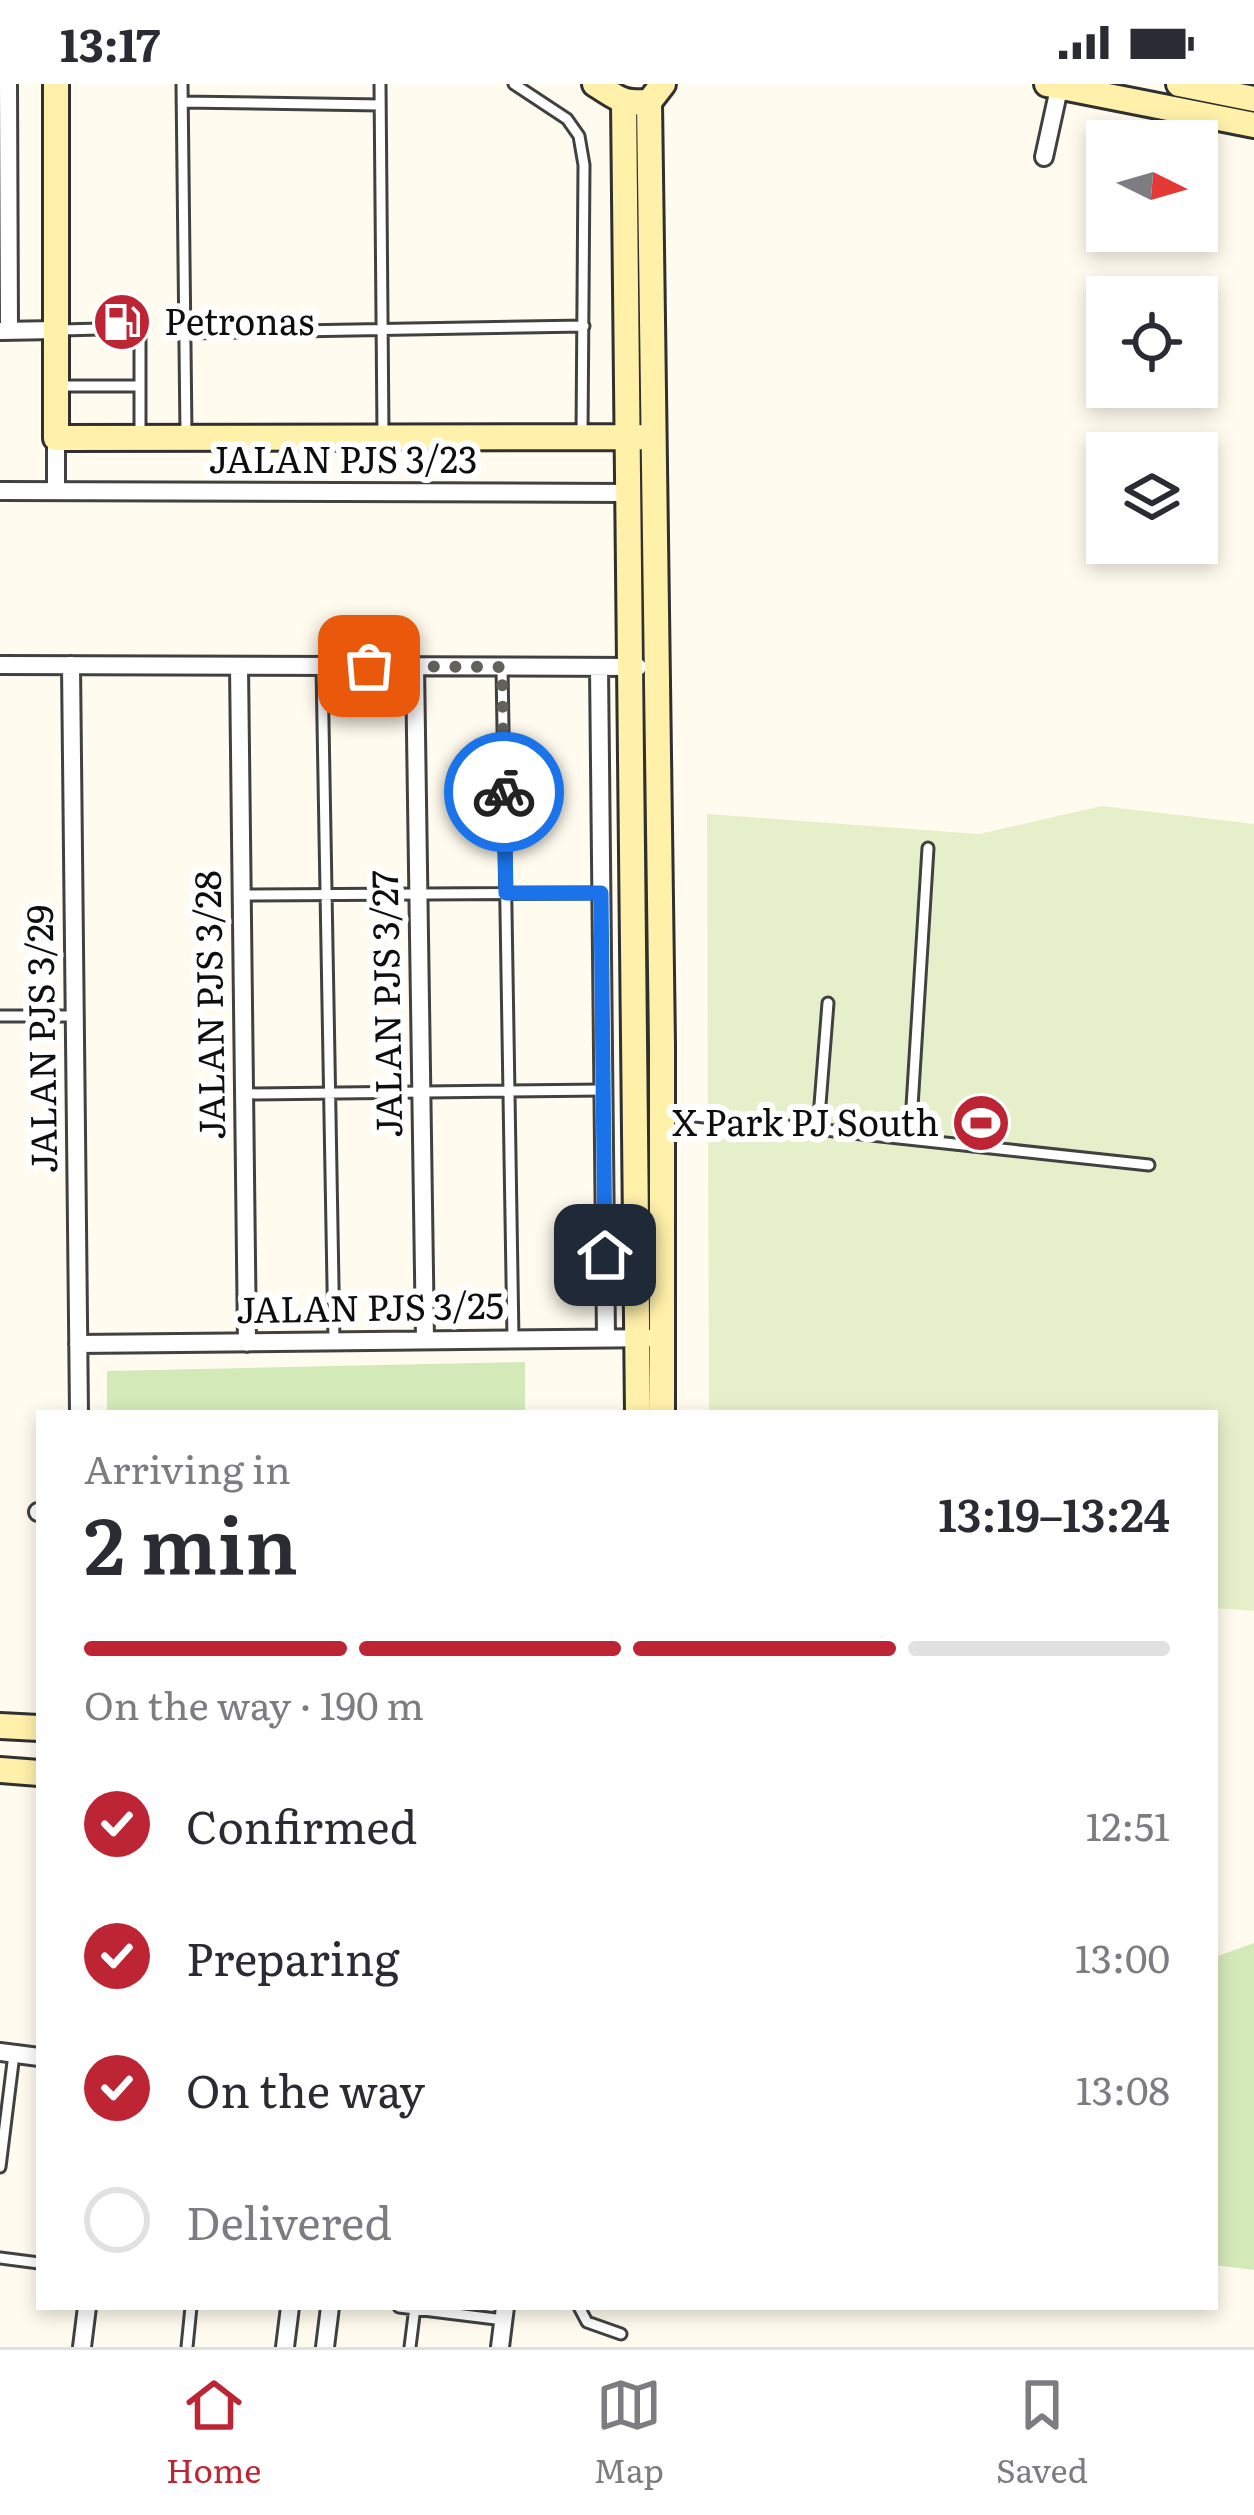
<!DOCTYPE html>
<html lang="en">
<head>
<meta charset="utf-8">
<style>
	body { margin:0; font-family:Literata,serif; background:#f7f7f7; color:#2b2b33; height:100vh; display:flex; flex-direction:column; font-size:45px; white-space:nowrap }
	* { box-sizing:border-box; margin:0 }
	p { font-size:39px; color:#7c7c81 }
	.icon { flex:none; width:66px; height:66px; fill:none; stroke:currentColor; stroke-width:2; stroke-linecap:round; stroke-linejoin:round }
	.map { position:relative; flex:1; overflow:hidden }
	.details { position:absolute; left:36px; top:1326px; width:1182px; height:900px; display:flex; flex-direction:column; background:#fff; border-radius:0px; box-shadow:0 6px 18px #0003 }
	.details>* { flex:none }
	.needle { width:78px; rotate:95deg }
	.tools { position:absolute; left:1086px; top:36px; display:grid; gap:24px }
	.tools a { display:grid; place-items:center; width:132px; height:132px; border-radius:0px; background:#fff; box-shadow:0 6px 18px #0003; font-size:60px }
	.pin { position:absolute; display:grid; place-items:center; width:102px; height:102px; color:#fff; margin:-51px; border-radius:24px; box-shadow:0 6px 18px #0006 }
	.courier { position:absolute; display:grid; place-items:center; width:120px; height:120px; margin:-60px; border:9px solid #1a73e8; border-radius:50%; background:#fff; color:#222; box-shadow:0 3px 15px #0007 }
	.overview em { font-style:normal; font-weight:600 }
	.overview div { display:flex; flex-direction:column-reverse }
	.overview { display:flex; align-items:center; justify-content:space-between; height:204px; padding:0 48px }
	h1 { font-size:78px; font-weight:600; line-height:90px }
	.bar { display:grid; grid-template-columns:repeat(4,1fr); gap:18px 12px; align-content:center; height:144px; padding:0 48px }
	.bar i { height:15px; border-radius:9px; background:#e1e1e2 }
	.bar .active { background:#be2534 }
	.bar p { grid-column:span 4 }
	ol { padding:0 48px; list-style:none }
	li { display:flex; align-items:center; gap:36px; height:132px }
	li p { margin-inline-start:auto }
	li .icon { padding:12px; border-radius:50%; background:#be2534; color:#fff; stroke-width:4 }
	li:last-child { color:#7c7c81 }
	li i { width:66px; height:66px; border:6px solid #e1e1e2; border-radius:50% }
	.status { display:flex; justify-content:space-between; align-items:center; height:84px; padding:0 60px; background:#fff; direction:ltr }
	.status svg { height:33px; fill:currentColor }
	.menu { display:flex; justify-content:space-around; align-items:center; height:168px; border-top:3px solid #e1e1e2; background:#fff; font-size:33px; color:#7c7c81 }
	.menu a { display:grid; justify-items:center; gap:6px }
	.menu .active { color:#be2534 }
	.map>svg:first-child { display:block }
	.green { fill:#d4e9b8 }
	.pitch { fill:#e5f0ca }
	.lines { fill:none; stroke-linecap:round; stroke-linejoin:round }
	.lane-casing { stroke:#414141; stroke-width:15 }
	.street-casing { stroke:#414141; stroke-width:22 }
	.secondary-casing { stroke:#303030; stroke-width:30 }
	.lane { stroke:#fff; stroke-width:9 }
	.street { stroke:#fff; stroke-width:16 }
	.secondary { stroke:#fff1aa; stroke-width:24 }
	.done { stroke:#62615c; stroke-width:12; stroke-dasharray:0 21.6 }
	.route { stroke:#1a73e8; stroke-width:15 }
	.labels { text-anchor:middle; stroke-width:12; stroke-linejoin:round; paint-order:stroke }
	.poi-label { font-size:36px; fill:#0e0e0e; stroke:#fff; text-anchor:start }
	.street-label { font-size:36px; fill:#0e0e0e; stroke:#fff }
</style>
</head>
<body>
<div class="status"><b>13:17</b><svg viewBox="0 0 49 12"><path d="M0 12V9h3v3zM5 12V6h3v6zM10 12V3h3v9zM15 12V0h3v12zM26 1h20v11H26zM47 4h2v5h-2z"/></svg></div>
<div class="map">
<svg width="1254" height="2263" viewBox="0 0 1254 2263">
	<rect width="100%" height="100%" fill="#fffbee"/>
	<path class="green" d="M525,1278V1329H107V1287Z
		M1254,1859V2186L1215,2181V1873Z"/>
	<path class="pitch" d="M1102,722L1254,740V1527L1215,1524V1329H709L707,730L979,750Z"/>
	<g class="lines">
		<defs>
			<path id="lane" d="M182,0L186,349
				M380,0L383,349
				M514,0L567,35L579,52L584,81L582,351
				M182,18L380,21
				M61,246L140,244V352
				M185,249L584,242
				M56,302H140
				M322,582L334,1257
				M502,583L513,1255
				M242,811L601,809
				M0,932H75
				M244,1010L604,1006
				M667,1029L1149,1081
				M818,1046L828,919
				M910,1055L928,764
				M0,2083L14,1970
				M0,2174L39,2179
				M399,2223L504,2236
				M579,2223L587,2238L621,2250
				M187,2263L191,2223
				M410,2263L415,2223"/>
			<path id="street" d="M8,0L9,246
				M1044,73L1060,0
				M1,247L56,246
				M56,354V407
				M0,407L628,409
				M0,581L638,583
				M71,581L79,1329
				M239,582L247,1259
				M415,582L425,1256
				M599,583L606,1254
				M78,1260L662,1254
				M38,1428H39
				M0,1968L39,1973
				M82,2263L87,2223
				M285,2263L290,2223
				M325,2263L330,2223
				M500,2263L505,2223"/>
			<path id="secondary" d="M56,0V354L642,353
				M595,0C618,14 621,20 649,18L663,0
				M1047,0L1254,41
				M1179,0L1254,15
				M624,18L638,1329
				M649,18L662,961V1329
				M0,1642L39,1644
				M0,1686L39,1689"/>
		</defs>
		<use href="#lane" class="lane-casing"/>
		<use href="#street" class="street-casing"/>
		<use href="#secondary" class="secondary-casing"/>
		<use href="#lane" class="lane"/>
		<use href="#street" class="street"/>
		<use href="#secondary" class="secondary"/>
	</g>
	<g class="lines">
		<path class="done" d="M369,582L502,583L504,708"/>
		<path class="route" d="M504,708L506,809H601L605,1171"/>
	</g>
	<defs>
		<symbol id="fuel-disc" viewBox="-11 -11 22 22"><circle r="9.5" fill="#be2534" stroke="#fff"/><path d="M-5.5-6h7V0h2V4h1.3V-2.5L3-4.5l.8-.8L6-3V5H2.5V1h-1V6h-7ZM-4.2-4.7v3.2H.2V-4.7Z" fill="#fff"/></symbol>
		<symbol id="stadium-disc" viewBox="-11 -11 22 22"><circle r="9.5" fill="#be2534" stroke="#fff"/><path d="M0-5a6.5 5 0 1 0 0 10a6.5 5 0 1 0 0-10ZM-3.5-1.8h7v3.6h-7Z" fill="#fff"/></symbol>
	</defs>
	<g fill-rule="evenodd">
		<use href="#fuel-disc" x="89" y="205" width="66" height="66"/>
		<use href="#stadium-disc" x="948" y="1006" width="66" height="66"/>
	</g>
	<g class="labels">
		<g class="poi-label">
			<text x="164" y="251">Petronas</text>
			<text x="939" y="1052" text-anchor="end">X Park PJ South</text>
		</g>
		<g class="street-label">
			<text x="343" y="389">JALAN PJS 3/23</text>
			<text transform="translate(387 920) rotate(-91)" y="13">JALAN PJS 3/27</text>
			<text transform="translate(210 921) rotate(-91)" y="13">JALAN PJS 3/28</text>
			<text transform="translate(42 955) rotate(-91)" y="13">JALAN PJS 3/29</text>
			<text transform="translate(370 1224) rotate(-1)" y="13">JALAN PJS 3/25</text>
		</g>
	</g>
</svg>
<div class="tools">
<a><svg class="needle" viewBox="-14 -14 28 28"><path d="M0-13l5 13h-10z" fill="#e53935"/><path d="M0 13l5-13h-10z" fill="#7c7c81"/></svg></a>
<a><svg class="icon" aria-label="locate" viewBox="0 0 24 24"><circle cx="12" cy="12" r="6"/><path d="M12 2v4M12 18v4M2 12h4M18 12h4"/></svg></a>
<a><svg class="icon" aria-label="layers" viewBox="0 0 24 24"><path d="M12 4l9 5-9 5-9-5zM3 14l9 5 9-5"/></svg></a>
</div>
<div class="pin" style="left:369px;top:582px;background:#ea580c"><svg class="icon" aria-label="bag" viewBox="0 0 24 24"><path d="M5 8h14l-1 12H6zM9 8a3 3 0 0 1 6 0"/></svg></div>
<div class="pin" style="left:605px;top:1171px;background:#1f2937"><svg class="icon" aria-label="home" viewBox="0 0 24 24"><path d="M3 11l9-7 9 7M6 9v11h12V9"/></svg></div>
<div class="courier" style="left:504px;top:708px"><svg class="icon" aria-label="bike" viewBox="0 0 24 24"><circle cx="6" cy="16" r="4"/><circle cx="18" cy="16" r="4"/><path d="M6 16l4-8h5l3 8M10 8l3 8H6M13 5h3"/></svg></div>
<section class="details">
<div class="overview"><div><h1>2 min</h1><p>Arriving in</p></div><em>13:19–13:24</em></div>
<div class="bar"><i class="active"></i><i class="active"></i><i class="active"></i><i></i><p>On the way · 190 m</p></div>
<ol>
<li><svg class="icon" aria-label="check" viewBox="0 0 24 24"><path d="M5 12l5 5 9-10"/></svg>Confirmed<p>12:51</p></li>
<li><svg class="icon" aria-label="check" viewBox="0 0 24 24"><path d="M5 12l5 5 9-10"/></svg>Preparing<p>13:00</p></li>
<li><svg class="icon" aria-label="check" viewBox="0 0 24 24"><path d="M5 12l5 5 9-10"/></svg>On the way<p>13:08</p></li>
<li><i></i>Delivered</li>
</ol>
</section>
</div>
<nav class="menu">
<a class="active"><svg class="icon" aria-label="home" viewBox="0 0 24 24"><path d="M3 11l9-7 9 7M6 9v11h12V9"/></svg>Home</a>
<a><svg class="icon" aria-label="map" viewBox="0 0 24 24"><path d="M3 6l6-2 6 2 6-2v14l-6 2-6-2-6 2zM9 4v14M15 6v14"/></svg>Map</a>
<a><svg class="icon" aria-label="saved" viewBox="0 0 24 24"><path d="M7 4h10v16l-5-4-5 4z"/></svg>Saved</a>
</nav>
</body>
</html>
